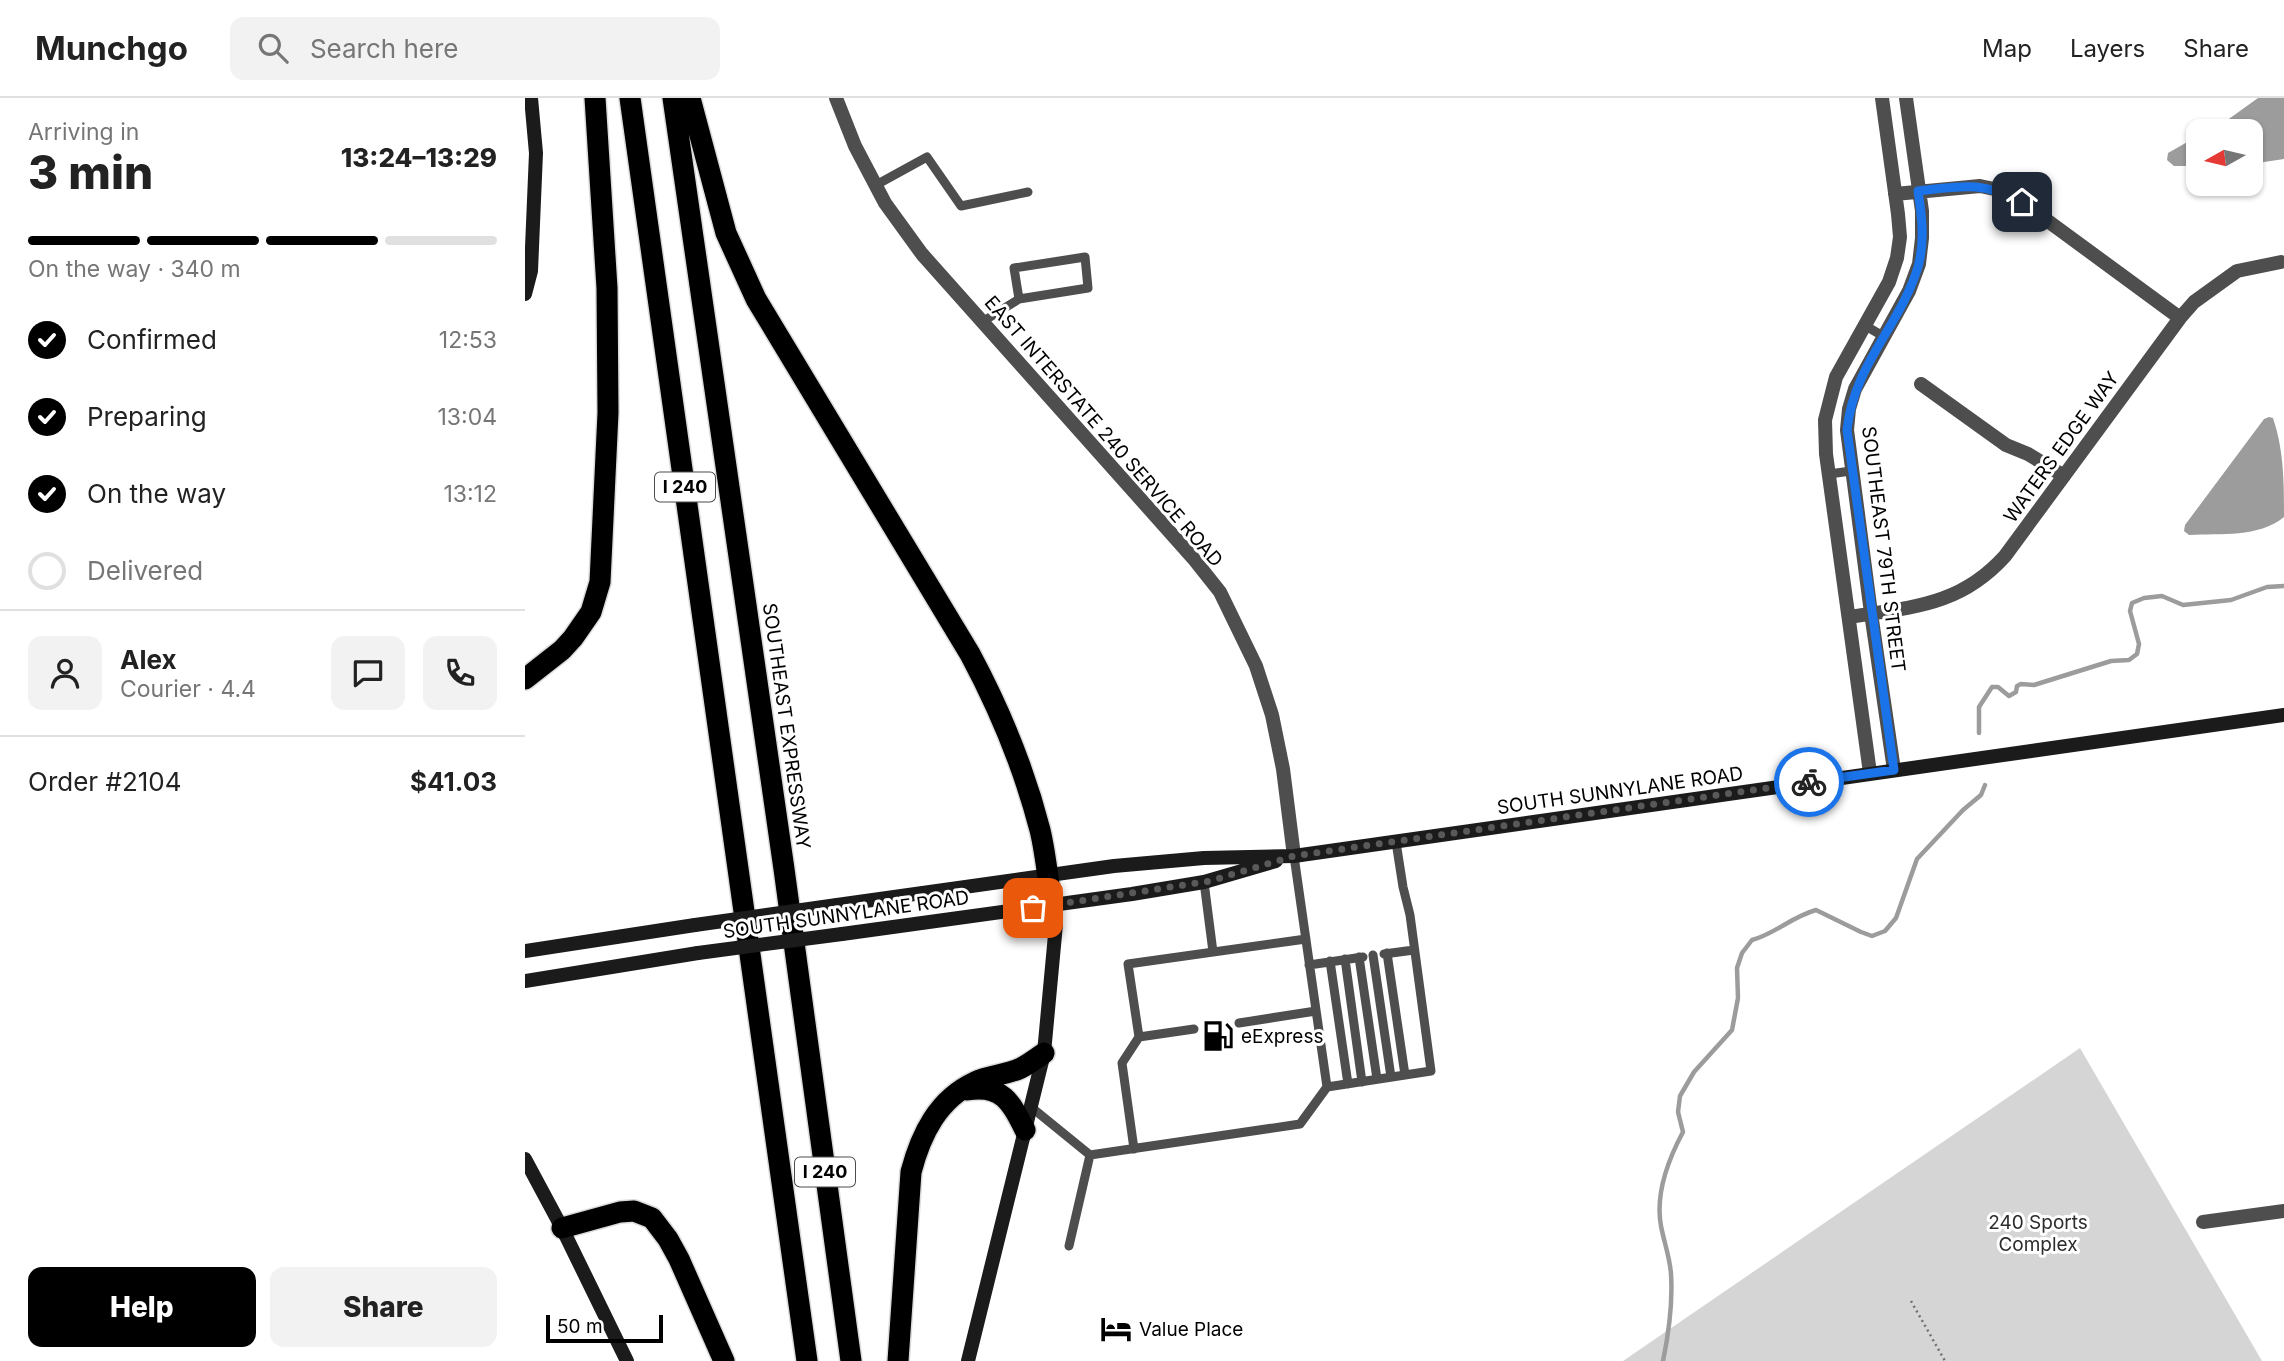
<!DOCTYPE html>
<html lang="en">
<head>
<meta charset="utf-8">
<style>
	body { margin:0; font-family:Inter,sans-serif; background:#f2f2f2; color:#222; height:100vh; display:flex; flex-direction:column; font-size:26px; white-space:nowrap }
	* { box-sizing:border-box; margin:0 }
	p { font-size:23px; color:#767676 }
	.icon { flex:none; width:38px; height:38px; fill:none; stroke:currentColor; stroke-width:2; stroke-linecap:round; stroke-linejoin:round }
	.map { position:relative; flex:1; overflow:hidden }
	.side { display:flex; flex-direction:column; background:#fff; width:525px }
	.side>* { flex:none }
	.needle { width:46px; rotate:262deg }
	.controls { position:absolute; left:1661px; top:21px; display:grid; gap:14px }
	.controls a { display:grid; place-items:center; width:77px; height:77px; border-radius:14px; background:#fff; box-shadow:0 2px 5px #0004; font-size:35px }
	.scale { position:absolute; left:21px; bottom:18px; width:117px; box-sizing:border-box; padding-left:7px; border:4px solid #000; border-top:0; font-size:19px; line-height:24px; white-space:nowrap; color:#000; -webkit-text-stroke:5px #fff; paint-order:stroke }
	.pin { position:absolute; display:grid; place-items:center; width:60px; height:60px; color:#fff; margin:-30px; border-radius:14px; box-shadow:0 4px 10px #0006 }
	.courier { position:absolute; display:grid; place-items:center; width:70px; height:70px; margin:-35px; border:5px solid #1a73e8; border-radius:50%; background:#fff; color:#222; box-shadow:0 2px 9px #0007 }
	.head em { font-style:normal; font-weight:800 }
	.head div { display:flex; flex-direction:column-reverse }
	.head { display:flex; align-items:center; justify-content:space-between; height:119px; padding:0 28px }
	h1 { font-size:46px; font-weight:800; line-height:52px }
	.bar { display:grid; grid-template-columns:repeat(4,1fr); gap:10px 7px; align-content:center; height:84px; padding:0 28px }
	.bar i { height:9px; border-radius:5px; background:#e0e0e0 }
	.bar .active { background:#000 }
	.bar p { grid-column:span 4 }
	.line { display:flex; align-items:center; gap:18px; padding:0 28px; border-top:2px solid #e0e0e0 }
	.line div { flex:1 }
	.round { display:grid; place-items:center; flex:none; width:74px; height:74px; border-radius:14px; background:#f2f2f2 }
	ol { padding:0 28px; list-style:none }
	li { display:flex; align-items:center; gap:21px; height:77px }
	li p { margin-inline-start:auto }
	li .icon { padding:7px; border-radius:50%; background:#000; color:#fff; stroke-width:4 }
	li:last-child { color:#767676 }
	li i { width:38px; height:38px; border:4px solid #e0e0e0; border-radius:50% }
	.primary-button { display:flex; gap:14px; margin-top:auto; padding:14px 28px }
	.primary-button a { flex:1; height:80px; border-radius:14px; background:#000; color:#fff; font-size:28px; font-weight:800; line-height:80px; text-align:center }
	.primary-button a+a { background:#f2f2f2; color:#222 }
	header { display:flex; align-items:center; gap:42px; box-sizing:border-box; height:98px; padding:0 35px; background:#fff; border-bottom:2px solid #e0e0e0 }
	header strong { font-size:33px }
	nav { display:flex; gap:38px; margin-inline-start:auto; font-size:24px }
	.search { width:490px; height:63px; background:#f2f2f2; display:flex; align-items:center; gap:18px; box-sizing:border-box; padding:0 24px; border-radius:14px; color:#767676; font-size:26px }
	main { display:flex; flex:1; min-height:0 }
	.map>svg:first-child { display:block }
	.green { fill:#d5d5d5 }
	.water { fill:#9c9c9c }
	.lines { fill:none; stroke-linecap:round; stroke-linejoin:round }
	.stream { stroke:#9c9c9c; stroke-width:4.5 }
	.highway-casing { stroke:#dbdbdb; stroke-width:24 }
	.path { stroke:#707070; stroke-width:2.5; stroke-dasharray:2 3.5; stroke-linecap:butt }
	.lane { stroke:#4e4e4e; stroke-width:9 }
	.street { stroke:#4e4e4e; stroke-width:14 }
	.secondary { stroke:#1b1b1b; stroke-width:14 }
	.highway { stroke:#000; stroke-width:21 }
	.secondary-bridge { stroke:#1b1b1b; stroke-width:14 }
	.done { stroke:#595959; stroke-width:7; stroke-dasharray:0 12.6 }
	.route { stroke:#1a73e8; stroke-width:9 }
	.labels { text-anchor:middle; stroke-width:6; stroke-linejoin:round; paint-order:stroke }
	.shield { fill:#fff; stroke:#4c4c4c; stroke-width:2 }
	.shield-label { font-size:18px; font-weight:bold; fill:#000 }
	.street-label { font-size:19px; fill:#000; stroke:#fff }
	.poi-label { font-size:19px; fill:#000; stroke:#fff; text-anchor:start }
	.park-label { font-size:19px; fill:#2c2c2c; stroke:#fff }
</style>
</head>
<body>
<header>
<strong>Munchgo</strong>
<div class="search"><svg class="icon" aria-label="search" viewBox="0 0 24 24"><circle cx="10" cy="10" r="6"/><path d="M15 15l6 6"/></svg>Search here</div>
<nav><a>Map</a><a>Layers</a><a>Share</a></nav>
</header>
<main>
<section class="side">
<div class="head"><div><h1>3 min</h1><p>Arriving in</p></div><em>13:24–13:29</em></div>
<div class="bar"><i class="active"></i><i class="active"></i><i class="active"></i><i></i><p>On the way · 340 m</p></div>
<ol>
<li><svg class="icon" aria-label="check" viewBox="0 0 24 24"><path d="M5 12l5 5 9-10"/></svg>Confirmed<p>12:53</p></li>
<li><svg class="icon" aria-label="check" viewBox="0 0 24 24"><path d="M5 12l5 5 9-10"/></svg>Preparing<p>13:04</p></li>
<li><svg class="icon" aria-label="check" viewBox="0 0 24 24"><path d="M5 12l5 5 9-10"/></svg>On the way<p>13:12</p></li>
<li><i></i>Delivered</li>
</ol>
<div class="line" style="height:126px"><a class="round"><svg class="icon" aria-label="person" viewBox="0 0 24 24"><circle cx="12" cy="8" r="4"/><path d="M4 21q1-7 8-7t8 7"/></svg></a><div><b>Alex</b><p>Courier · 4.4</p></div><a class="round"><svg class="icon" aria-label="chat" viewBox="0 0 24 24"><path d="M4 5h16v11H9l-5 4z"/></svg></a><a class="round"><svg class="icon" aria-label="phone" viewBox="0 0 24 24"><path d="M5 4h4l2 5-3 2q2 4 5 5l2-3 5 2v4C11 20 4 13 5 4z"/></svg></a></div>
<div class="line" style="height:91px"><div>Order #2104</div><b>$41.03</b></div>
<div class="primary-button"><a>Help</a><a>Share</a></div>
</section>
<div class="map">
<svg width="1759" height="1263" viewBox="0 0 1759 1263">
	<rect width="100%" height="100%" fill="#fff"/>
	<path class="green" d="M1555,950L1737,1263H1098Z"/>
	<path class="water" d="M1733,0H1759V61L1726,66V33H1682L1701,23Z
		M1673,38V68H1649L1642,62L1643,55Z
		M1744,319L1748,320C1759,352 1759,385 1759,419C1733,440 1696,435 1664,437L1659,433L1660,427L1739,321Z"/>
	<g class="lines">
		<path class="stream" d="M1454,635V609L1467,589H1473L1484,598L1491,594L1492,588L1496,586L1509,587L1586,563L1604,562L1612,556L1614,546L1605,513L1607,505L1619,500L1637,498L1658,507L1706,502L1742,489L1759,488
			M1138,1263C1144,1234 1148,1207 1146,1176C1145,1160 1139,1144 1136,1128C1130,1096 1143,1062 1158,1034L1153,1014L1155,998L1169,974L1207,932L1213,900L1212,870L1217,855L1227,842C1250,836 1266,819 1291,812L1336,834L1347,838L1360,833L1371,820L1392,761L1438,712L1456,697L1460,687"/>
		<defs>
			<path id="highway" d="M105,0L282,1263
				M148,0L259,771L326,1263
				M165,0L201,135L231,201L445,556C475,612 499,670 515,732C521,757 523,783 527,808
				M0,581L37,552L48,540L66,514L75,484L83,315L82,190L70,0
				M442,992C477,986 486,1004 500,1032
				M37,1130L95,1114L109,1113L127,1120L143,1141L154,1161L199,1263
				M373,1263L386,1074C396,1036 413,1001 450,984C464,977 482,977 496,970C504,966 512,960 519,955"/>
		</defs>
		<use href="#highway" class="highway-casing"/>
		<path class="path" d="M1386,1203L1420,1263"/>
		<path class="lane" d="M351,87L402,59L436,108L503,94
			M457,224L494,201L563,190L560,159L489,170L494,201
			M1339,227L1358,238
			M1304,376L1326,373
			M769,758L802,989L906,973L885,817L878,789L871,744
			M679,784L688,854
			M862,855L880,977
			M859,856L889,852
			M848,857L866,979
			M834,859L852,981
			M820,861L837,984
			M805,863L823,986
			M784,867L838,859
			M714,925L791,913
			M614,939L669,931
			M506,1009L565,1057L775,1026L802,989
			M609,1051L597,965L614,939L603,866L781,841
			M544,1148L565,1057"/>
		<path class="street" d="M311,0L330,48L360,105L397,156L668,460L695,494L731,568L747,617L758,671L769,758
			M1370,96L1455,88L1469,91L1497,104L1655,220
			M1396,286L1481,347L1503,356L1539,378
			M1324,519C1387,509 1435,508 1480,458L1655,220L1669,204L1712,173L1756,164
			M1369,672L1346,515L1322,332L1324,311L1330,291L1384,193L1394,166L1397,140V113L1381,0
			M1345,675L1301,356L1300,322L1311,279L1364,184L1372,160L1375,139L1373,116L1357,0
			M1678,1124L1759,1113"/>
		<path class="secondary" d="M0,196L6,173L11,55L6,0
			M312,807L589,768L679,760L769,758L1759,617
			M317,836L607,796L679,784L751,763
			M0,853L170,827
			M0,883L173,855
			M0,1061L37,1130L102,1263
			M443,1263L519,955L531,826L527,808"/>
		<use href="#highway" class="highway"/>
		<path class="secondary-bridge" d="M170,827L312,807
			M173,855L317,836"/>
	</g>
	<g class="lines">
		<path class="done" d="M508,810L685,783L769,758L1284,684"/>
		<path class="route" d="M1284,684L1369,672L1322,332C1329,266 1375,228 1393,169C1400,144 1397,118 1393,93C1438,88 1456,83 1497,104"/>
	</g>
	<defs>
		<symbol id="fuel-bare" viewBox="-9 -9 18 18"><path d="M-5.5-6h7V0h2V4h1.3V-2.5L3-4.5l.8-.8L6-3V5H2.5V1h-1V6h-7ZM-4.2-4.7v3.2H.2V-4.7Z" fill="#000" stroke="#fff" stroke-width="2.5" paint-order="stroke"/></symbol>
		<symbol id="hotel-bare" viewBox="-9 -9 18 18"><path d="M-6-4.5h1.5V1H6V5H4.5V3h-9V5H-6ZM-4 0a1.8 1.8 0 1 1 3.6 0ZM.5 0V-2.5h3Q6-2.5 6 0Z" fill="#000" stroke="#fff" stroke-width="2.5" paint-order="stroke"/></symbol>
	</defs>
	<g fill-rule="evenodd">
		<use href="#fuel-bare" x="671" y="916" width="44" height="44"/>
		<use href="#hotel-bare" x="569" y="1209" width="44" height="44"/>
	</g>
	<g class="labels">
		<g class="shield">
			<rect x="130" y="374.5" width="60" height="29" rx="5"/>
			<rect x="270" y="1059.5" width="60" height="29" rx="5"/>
		</g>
		<g class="shield-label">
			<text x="160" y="395">I 240</text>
			<text x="300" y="1080">I 240</text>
		</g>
		<g class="street-label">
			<text transform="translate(579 333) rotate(49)" y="7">EAST INTERSTATE 240 SERVICE ROAD</text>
			<text transform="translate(1536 349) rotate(-54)" y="7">WATERS EDGE WAY</text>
			<text transform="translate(1359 451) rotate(83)" y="7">SOUTHEAST 79TH STREET</text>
			<text transform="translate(262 628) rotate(82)" y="7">SOUTHEAST EXPRESSWAY</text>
			<text transform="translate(1095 692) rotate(-8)" y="7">SOUTH SUNNYLANE ROAD</text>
			<text transform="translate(321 816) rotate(-8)" y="7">SOUTH SUNNYLANE ROAD</text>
		</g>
		<g class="poi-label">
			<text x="716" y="945">eExpress</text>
			<text x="614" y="1238">Value Place</text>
		</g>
		<g class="park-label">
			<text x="1513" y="1131">240 Sports<tspan x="1513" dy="22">Complex</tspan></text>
		</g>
	</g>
</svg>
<div class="controls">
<a><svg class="needle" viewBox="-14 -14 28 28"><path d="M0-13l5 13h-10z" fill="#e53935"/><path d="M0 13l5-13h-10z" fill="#767676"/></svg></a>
</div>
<div class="scale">50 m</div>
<div class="pin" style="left:508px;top:810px;background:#ea580c"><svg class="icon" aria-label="bag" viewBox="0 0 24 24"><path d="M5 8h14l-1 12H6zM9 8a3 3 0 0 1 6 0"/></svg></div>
<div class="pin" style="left:1497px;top:104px;background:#1f2937"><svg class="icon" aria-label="home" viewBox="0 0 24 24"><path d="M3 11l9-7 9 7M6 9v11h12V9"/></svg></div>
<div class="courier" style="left:1284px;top:684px"><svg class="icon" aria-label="bike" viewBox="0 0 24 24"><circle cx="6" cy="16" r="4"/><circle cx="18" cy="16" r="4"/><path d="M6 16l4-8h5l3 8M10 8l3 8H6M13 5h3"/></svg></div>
</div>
</main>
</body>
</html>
